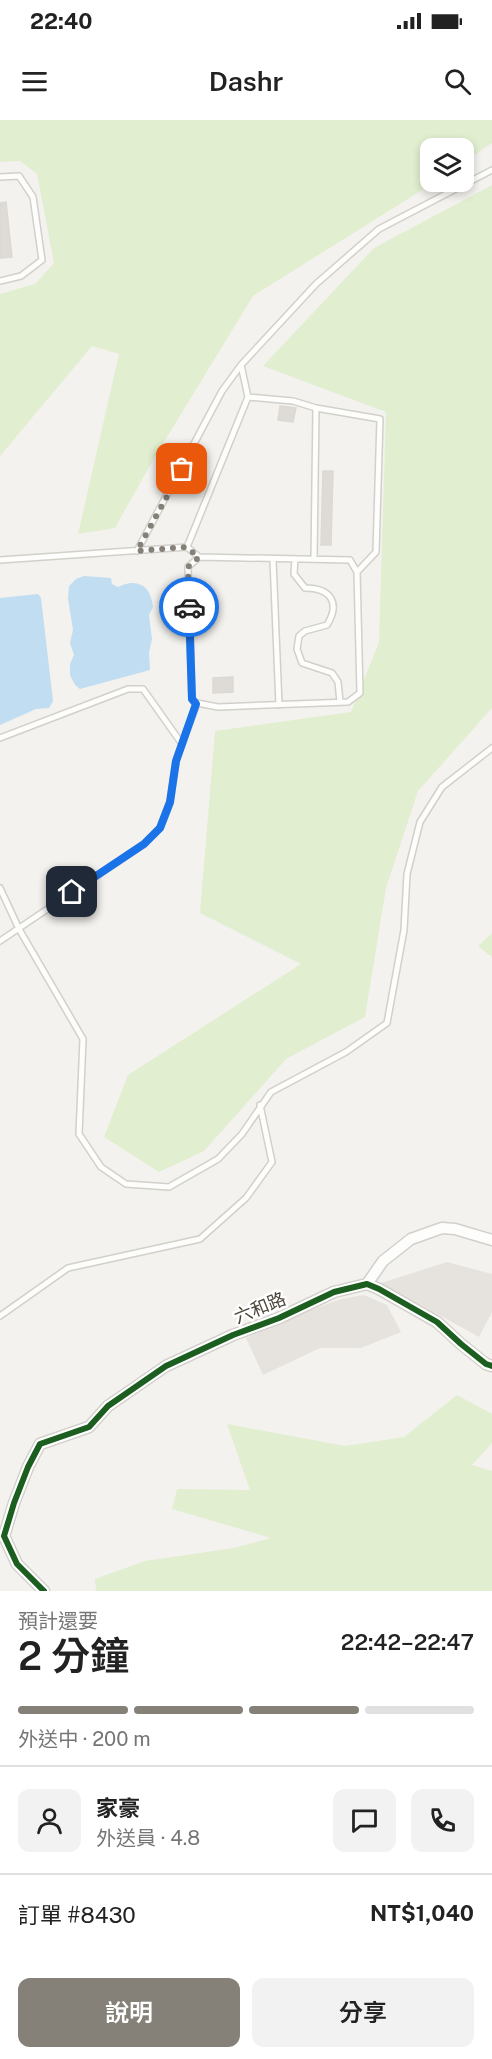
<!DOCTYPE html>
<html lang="zh-TW">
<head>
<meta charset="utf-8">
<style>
	body { margin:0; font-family:"Public Sans","Noto Sans TC",sans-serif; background:#f2f2f2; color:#222; height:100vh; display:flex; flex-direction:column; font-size:22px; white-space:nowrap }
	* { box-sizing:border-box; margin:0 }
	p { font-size:20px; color:#767676 }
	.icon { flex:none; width:33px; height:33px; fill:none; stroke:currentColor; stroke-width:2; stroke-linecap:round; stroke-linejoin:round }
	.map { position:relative; height:1471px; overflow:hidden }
	.drawer { display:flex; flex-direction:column; background:#fff; flex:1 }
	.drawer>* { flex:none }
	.fabs { position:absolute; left:420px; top:18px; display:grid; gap:12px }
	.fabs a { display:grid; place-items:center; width:54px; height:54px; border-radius:12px; background:#fff; box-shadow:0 3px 9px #0003; font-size:30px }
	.pin { position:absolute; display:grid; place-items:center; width:51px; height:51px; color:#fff; margin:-26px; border-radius:12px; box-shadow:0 3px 9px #0006 }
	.courier { position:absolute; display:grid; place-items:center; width:60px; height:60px; margin:-30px; border:4px solid #1a73e8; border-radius:50%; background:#fff; color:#222; box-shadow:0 2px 8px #0007 }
	.overview em { font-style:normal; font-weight:600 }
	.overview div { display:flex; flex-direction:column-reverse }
	.overview { display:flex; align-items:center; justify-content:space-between; height:102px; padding:0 18px }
	h1 { font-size:39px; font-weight:600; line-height:45px }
	.bar { display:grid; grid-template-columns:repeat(4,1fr); gap:9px 6px; align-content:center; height:72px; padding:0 18px }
	.bar i { height:8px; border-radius:4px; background:#e0e0e0 }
	.bar .on { background:#868178 }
	.bar p { grid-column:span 4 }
	.line { display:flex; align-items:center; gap:15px; padding:0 18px; border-top:2px solid #e0e0e0 }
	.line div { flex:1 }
	.round { display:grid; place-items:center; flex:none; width:63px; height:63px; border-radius:12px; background:#f2f2f2 }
	.primary-button { display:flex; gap:12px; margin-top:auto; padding:12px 18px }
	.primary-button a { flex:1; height:69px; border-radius:12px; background:#868178; color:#fff; font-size:24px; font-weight:600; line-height:69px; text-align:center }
	.primary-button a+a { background:#f2f2f2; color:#222 }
	.status { display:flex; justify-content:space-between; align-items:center; height:42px; padding:0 30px; background:#fff; direction:ltr }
	.status svg { height:16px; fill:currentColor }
	header { display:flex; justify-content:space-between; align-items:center; height:78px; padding:0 18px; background:#fff; font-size:27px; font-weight:600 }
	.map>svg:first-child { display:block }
	.green { fill:#e1eecf }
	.parking { fill:#e6e3df }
	.water { fill:#c0ddf1 }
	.building { fill:#dedbd6; stroke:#dcd9d4; stroke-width:1.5 }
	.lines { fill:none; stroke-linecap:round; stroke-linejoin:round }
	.service-casing { stroke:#d2d0cb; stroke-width:8 }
	.minor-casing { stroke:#d2d0cb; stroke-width:13 }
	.service { stroke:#fdfdfc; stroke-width:5 }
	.minor { stroke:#fdfdfc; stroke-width:10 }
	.cycleway-casing { stroke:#fff; stroke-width:10 }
	.cycleway { stroke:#1b5e20; stroke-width:6 }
	.done { stroke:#868178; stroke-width:6; stroke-dasharray:0 10.8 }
	.route { stroke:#1a73e8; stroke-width:8 }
	.labels { text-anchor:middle; stroke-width:5; stroke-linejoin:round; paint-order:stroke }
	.street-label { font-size:18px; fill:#4b4439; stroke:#fff }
</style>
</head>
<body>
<div class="status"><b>22:40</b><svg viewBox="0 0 49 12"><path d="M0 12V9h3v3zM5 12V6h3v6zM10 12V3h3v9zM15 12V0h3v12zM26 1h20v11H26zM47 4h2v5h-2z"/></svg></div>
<header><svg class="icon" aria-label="menu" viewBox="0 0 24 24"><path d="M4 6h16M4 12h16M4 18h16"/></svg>Dashr<svg class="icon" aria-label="search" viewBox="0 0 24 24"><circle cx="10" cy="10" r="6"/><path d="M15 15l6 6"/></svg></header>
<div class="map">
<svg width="492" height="1471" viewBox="0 0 492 1471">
	<rect width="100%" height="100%" fill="#f4f2ee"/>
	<path class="green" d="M0,0H492V23L464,42V28H430V62H435L253,176L153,340L115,408L78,414L119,234L92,226L0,336V174L35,164L54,143L37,54L20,41L0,42Z
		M492,65V588L418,671L386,768L365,897L286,939L204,1031L159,1052L104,1017L128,955L301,844L200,793L215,611L351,592L379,522L386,292L263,246L374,128Z
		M492,813V837L478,826Z
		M457,1275L492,1294V1323L472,1345L492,1351V1471H96L95,1459L145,1441L234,1428L271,1418L172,1389L177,1369L250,1370L227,1304L345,1326L404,1317Z"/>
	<path class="parking" d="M447,1142L492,1154V1192L479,1217L381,1163Z
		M364,1175L387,1185L401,1212L361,1228H320L263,1255L246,1218L297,1195L341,1179Z"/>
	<path class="water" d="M84,456L111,458L112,464L118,467C138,457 151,466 153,487L149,495L152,519L149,533L150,550L80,569L75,565L70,555V544L74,535L70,523L73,510L68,478L69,466L76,459Z
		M38,474L41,478L53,581L49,588L36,589L0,605V478Z"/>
	<path class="building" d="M6,82L12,137L0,138V83Z
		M280,286L296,288L293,302L278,300Z
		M323,351H333L331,425H321Z
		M233,557V572L213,573V558Z"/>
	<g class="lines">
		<defs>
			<path id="service" d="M0,57L19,56L33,77L42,140L21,156L0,161
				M248,277L293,281L316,288L380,299L376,432L357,452
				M187,427L199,437
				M137,431L222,271L241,245
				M199,437L350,440L357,452L360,573L348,582L218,587L197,583L192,579L188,447Z
				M295,439L294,454L305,468C330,468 341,482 327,505L305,511L299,516L297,529L302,543L332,553L338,562L340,582
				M314,439L316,288
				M0,440L187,427L248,277L241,245L316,164L379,109L492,50
				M273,440L279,585
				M0,618L128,569H143L182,624
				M0,768L19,809L83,919L79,1014L101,1047L126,1064L169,1067L218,1039L242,1014L271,972L346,932L387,903L404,810L407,754L420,702L442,667L492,628
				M0,821L144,724L160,708L170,683L176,641L197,583
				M0,1196L68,1148L200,1119L246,1078L272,1042L260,985"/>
			<path id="minor" d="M367,1164L383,1141L411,1119L442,1108L455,1109L492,1120
				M44,1471L17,1444L4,1416L14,1383L28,1347L40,1324L89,1307L108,1286L166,1246L233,1215L279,1198L334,1172L367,1164L379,1169L437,1202L461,1224L486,1244L492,1246"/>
		</defs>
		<use href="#service" class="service-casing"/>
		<use href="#minor" class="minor-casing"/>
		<use href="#service" class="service"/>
		<use href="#minor" class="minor"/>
		<defs>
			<path id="cycleway" d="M44,1471L17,1444L4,1416L14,1383L28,1347L40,1324L89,1307L108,1286L166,1246L233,1215L279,1198L334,1172L367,1164L379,1169L437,1202L461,1224L486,1244L492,1246"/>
		</defs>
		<use href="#cycleway" class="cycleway-casing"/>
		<use href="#cycleway" class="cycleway"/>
	</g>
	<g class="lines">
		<path class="done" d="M182,349L137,431L186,427L199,437L188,447L189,487"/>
		<path class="route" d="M72,772L144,724L160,708L170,682L176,641L196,584L192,579L189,487"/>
	</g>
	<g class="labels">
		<g class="street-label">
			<text transform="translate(260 1188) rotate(-22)" y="6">六和路</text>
		</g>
	</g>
</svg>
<div class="fabs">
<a><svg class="icon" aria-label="layers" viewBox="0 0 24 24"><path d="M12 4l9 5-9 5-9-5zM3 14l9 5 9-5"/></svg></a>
</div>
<div class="pin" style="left:182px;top:349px;background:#ea580c"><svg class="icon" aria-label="bag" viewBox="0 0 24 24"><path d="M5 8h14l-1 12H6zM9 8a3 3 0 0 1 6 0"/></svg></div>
<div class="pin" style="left:72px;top:772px;background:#1f2937"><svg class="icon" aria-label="home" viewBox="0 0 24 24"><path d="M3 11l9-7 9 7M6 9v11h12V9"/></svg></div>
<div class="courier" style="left:189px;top:487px"><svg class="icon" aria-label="car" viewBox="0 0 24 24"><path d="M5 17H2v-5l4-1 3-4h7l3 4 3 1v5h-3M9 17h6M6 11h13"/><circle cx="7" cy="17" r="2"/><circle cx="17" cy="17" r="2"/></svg></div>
</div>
<section class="drawer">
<div class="overview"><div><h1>2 分鐘</h1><p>預計還要</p></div><em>22:42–22:47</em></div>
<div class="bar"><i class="on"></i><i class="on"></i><i class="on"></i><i></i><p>外送中 · 200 m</p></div>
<div class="line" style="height:108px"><a class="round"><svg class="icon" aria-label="person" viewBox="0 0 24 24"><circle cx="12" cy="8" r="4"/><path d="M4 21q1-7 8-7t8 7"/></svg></a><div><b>家豪</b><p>外送員 · 4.8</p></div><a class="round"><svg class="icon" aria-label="chat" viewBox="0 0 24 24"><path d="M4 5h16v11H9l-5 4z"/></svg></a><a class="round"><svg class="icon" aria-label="phone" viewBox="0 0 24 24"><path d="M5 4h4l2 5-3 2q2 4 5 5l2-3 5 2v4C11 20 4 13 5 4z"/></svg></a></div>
<div class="line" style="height:78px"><div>訂單 #8430</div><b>NT$1,040</b></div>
<div class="primary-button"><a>說明</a><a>分享</a></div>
</section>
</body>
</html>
